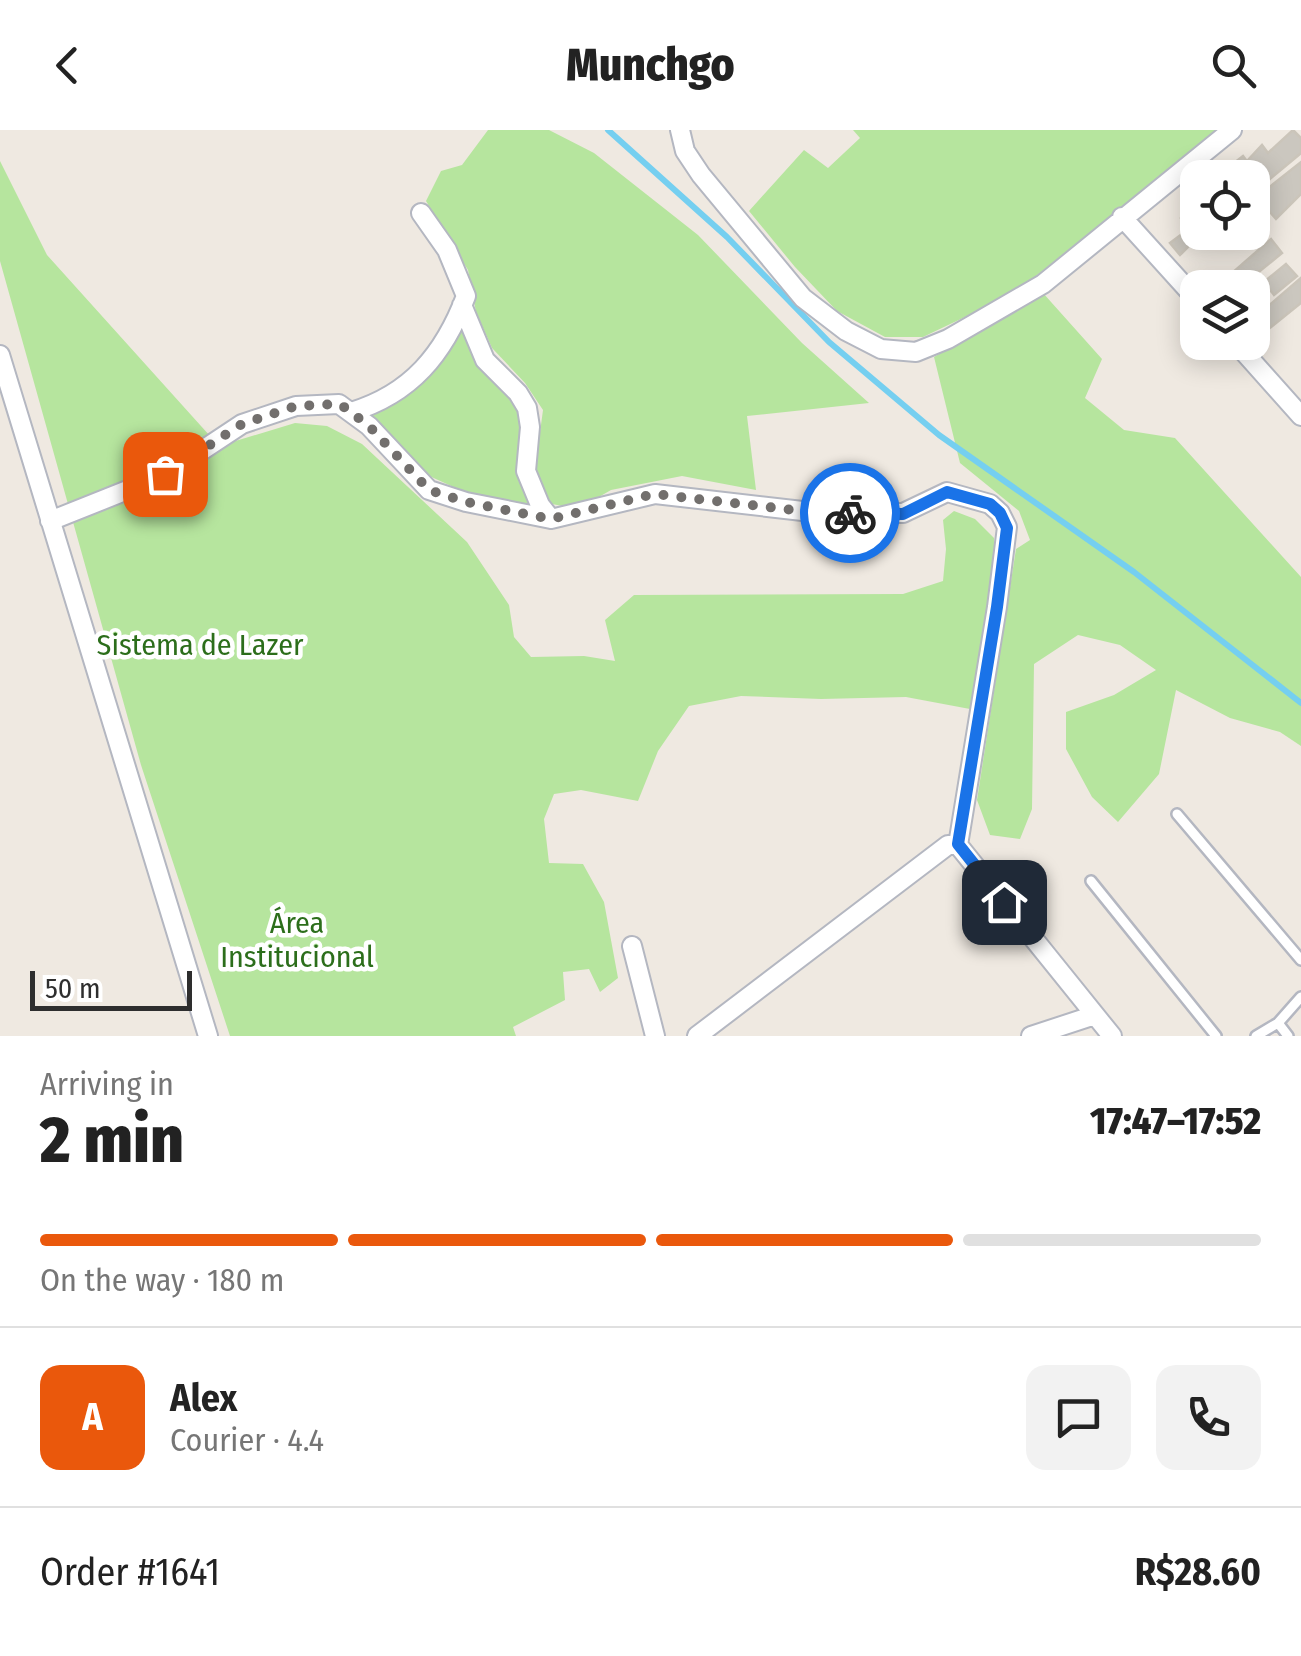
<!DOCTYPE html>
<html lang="en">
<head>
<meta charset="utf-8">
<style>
	body { margin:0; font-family:"Fira Sans Condensed",sans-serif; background:#f2f2f2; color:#222; height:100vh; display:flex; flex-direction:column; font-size:38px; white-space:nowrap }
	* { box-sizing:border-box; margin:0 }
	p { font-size:32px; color:#767676 }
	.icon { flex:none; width:55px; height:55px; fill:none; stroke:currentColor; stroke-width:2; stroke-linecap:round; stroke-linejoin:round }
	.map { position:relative; height:906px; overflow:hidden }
	.panel { display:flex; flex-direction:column; background:#fff; flex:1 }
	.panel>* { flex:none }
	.controls { position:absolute; left:1180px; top:30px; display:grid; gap:20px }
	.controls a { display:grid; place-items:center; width:90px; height:90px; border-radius:20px; background:#fff; box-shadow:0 5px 25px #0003; font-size:50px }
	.scale { position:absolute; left:30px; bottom:25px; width:162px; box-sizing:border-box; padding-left:10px; border:5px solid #2e2e2e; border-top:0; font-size:28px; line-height:35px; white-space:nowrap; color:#2e2e2e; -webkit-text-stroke:8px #fff; paint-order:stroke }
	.pin { position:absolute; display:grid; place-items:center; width:85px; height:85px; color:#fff; margin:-42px; border-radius:20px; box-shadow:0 5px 15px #0006 }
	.courier { position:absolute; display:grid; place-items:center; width:100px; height:100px; margin:-50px; border:8px solid #1a73e8; border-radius:50%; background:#fff; color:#222; box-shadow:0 2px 12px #0007 }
	.head em { font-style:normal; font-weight:800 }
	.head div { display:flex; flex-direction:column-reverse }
	.head { display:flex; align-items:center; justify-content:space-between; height:170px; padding:0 40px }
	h1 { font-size:65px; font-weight:800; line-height:75px }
	.bar { display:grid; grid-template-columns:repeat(4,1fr); gap:15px 10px; align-content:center; height:120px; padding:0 40px }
	.bar i { height:12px; border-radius:8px; background:#e0e0e0 }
	.bar .current { background:#ea580c }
	.bar p { grid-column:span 4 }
	.line { display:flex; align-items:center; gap:25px; padding:0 40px; border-top:2px solid #e0e0e0 }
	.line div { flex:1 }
	.round { display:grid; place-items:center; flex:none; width:105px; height:105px; border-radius:20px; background:#f2f2f2 }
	header { display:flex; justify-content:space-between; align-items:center; height:130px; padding:0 40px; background:#fff; font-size:45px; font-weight:800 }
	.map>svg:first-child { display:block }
	.green { fill:#b6e59e }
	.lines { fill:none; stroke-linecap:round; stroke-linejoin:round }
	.stream { stroke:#75cff0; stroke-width:6 }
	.building { fill:#cbc7bf; stroke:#cbc5ba; stroke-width:2.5 }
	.service-casing { stroke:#b4b7c1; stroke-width:14 }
	.minor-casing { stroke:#b4b7c1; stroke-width:22 }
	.service { stroke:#fff; stroke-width:9 }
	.minor { stroke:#fff; stroke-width:18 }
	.done { stroke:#726f6d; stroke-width:10; stroke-dasharray:0 18 }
	.route { stroke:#1a73e8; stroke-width:12 }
	.labels { text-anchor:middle; stroke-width:9; stroke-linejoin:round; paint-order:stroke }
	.park-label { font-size:30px; fill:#2c6e1b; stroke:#fff }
</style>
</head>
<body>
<header><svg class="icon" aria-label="back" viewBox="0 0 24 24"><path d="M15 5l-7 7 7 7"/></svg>Munchgo<svg class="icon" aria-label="search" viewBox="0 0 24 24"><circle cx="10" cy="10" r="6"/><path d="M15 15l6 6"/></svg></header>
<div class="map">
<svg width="1301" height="906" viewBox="0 0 1301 906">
	<rect width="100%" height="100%" fill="#efe9e1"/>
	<path class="green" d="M488,0H549L594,23L698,105L802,213L869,273L747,286L756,360L682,346L611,360L578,379L552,374L534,347L543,280L525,253L492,218L476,182L468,140L426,71L441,41L462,35Z
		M853,0H1218L1031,150L986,177L923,207H885L837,181L795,137L749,81L804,20L828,38L860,8Z
		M0,31L47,125L219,316L295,293L327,296L362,314L467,412L509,475L514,507L531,527L584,526L615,531L605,490L634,465L903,464L943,451L946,419L943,390L954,381L975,389L994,408L996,429L970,579L906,567L821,569L741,566L689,576L658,621L638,671L581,660L554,664L544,689L549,733L583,734L604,772L618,848L600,862L589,839L563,842L565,870L513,897L516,906H230L141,635L0,131Z
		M1043,163L1102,229L1085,268L1124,300L1175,308L1301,447V616L1280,602L1230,588L1176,560L1159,644L1118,692L1092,667L1066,619V582L1114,565L1156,540L1120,515L1078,505L1034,534L1032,679L1020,709L990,705L977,670L1016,419L1030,410L1019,381L960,333L934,227Z
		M463,192L520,278L538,380L469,364L427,345L401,317L365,285C417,268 438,238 463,192Z"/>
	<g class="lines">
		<path class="stream" d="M608,0L727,107L829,212L939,305L1134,442L1301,573"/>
	</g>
	<path class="building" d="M1293,0L1301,8V23L1264,54L1247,31L1262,15L1268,23Z
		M1243,26L1264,54L1252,62V48H1223L1220,44Z
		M1301,32V64L1276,89L1257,67Z
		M1190,80L1198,89V102H1203L1180,125L1170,113L1190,98L1181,88Z
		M1271,109L1282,123L1239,158H1215Z
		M1286,134L1297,146L1274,165L1264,152Z
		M1301,148V173L1256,209L1252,205V190Z"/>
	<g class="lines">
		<defs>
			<path id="service" d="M1177,684L1301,830
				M1091,751L1216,906
				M1278,893L1301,867
				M1256,906L1278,893L1288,906"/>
			<path id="minor" d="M680,0L685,21L701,45L803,168L846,201L881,219L916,222L948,209L1043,154L1232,0
				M1122,87L1198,171
				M462,175L485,230L518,263L527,278L530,297L526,341L540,375L551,389
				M1235,212L1301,286
				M0,225L208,906
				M351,282C411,264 444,224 466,166L447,120L421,83
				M50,391L165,345L242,294L296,276L339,274L369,296L429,360L466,372L551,389L655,364L820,383H903L947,362L990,374L1000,383L1007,397L997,477L958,715L1112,906
				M632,816L655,906
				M697,906L948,715H958
				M1031,906L1095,885"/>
		</defs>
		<use href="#service" class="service-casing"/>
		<use href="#minor" class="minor-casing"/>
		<use href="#service" class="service"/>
		<use href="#minor" class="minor"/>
	</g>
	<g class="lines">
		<path class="done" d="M165,344L242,294L296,276L340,274L369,296L429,360L466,372L551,389L654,364L820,383H850"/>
		<path class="route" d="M850,383L903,384L947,362L990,374L1000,383L1007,398L997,477L958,714L1004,772"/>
	</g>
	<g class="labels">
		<g class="park-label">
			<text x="200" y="525">Sistema de Lazer</text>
			<text x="297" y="803">Área<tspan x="297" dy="34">Institucional</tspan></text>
		</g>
	</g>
</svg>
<div class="controls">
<a><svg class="icon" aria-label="locate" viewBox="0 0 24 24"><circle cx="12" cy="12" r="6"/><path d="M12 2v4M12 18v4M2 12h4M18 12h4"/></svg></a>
<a><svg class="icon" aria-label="layers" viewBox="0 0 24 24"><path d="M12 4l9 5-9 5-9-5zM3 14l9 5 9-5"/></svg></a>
</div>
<div class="scale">50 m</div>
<div class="pin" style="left:165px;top:344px;background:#ea580c"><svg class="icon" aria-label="bag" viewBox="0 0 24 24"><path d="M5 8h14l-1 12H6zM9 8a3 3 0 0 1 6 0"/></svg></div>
<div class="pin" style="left:1004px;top:772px;background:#1f2937"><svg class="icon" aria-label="home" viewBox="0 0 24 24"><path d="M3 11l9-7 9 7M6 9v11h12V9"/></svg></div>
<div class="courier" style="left:850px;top:383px"><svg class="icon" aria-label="bike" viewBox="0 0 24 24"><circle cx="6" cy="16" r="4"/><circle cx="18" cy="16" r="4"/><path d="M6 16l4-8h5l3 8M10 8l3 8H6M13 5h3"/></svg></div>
</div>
<section class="panel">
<div class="head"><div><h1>2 min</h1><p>Arriving in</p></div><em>17:47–17:52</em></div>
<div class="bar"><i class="current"></i><i class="current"></i><i class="current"></i><i></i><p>On the way · 180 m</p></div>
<div class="line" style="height:180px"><b class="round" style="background:#ea580c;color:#fff">A</b><div><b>Alex</b><p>Courier · 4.4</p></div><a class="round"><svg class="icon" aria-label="chat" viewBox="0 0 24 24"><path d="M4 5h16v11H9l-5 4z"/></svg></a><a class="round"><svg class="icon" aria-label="phone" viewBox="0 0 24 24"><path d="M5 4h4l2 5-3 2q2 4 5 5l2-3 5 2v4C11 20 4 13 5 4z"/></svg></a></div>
<div class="line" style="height:130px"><div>Order #1641</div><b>R$28.60</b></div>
</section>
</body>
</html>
